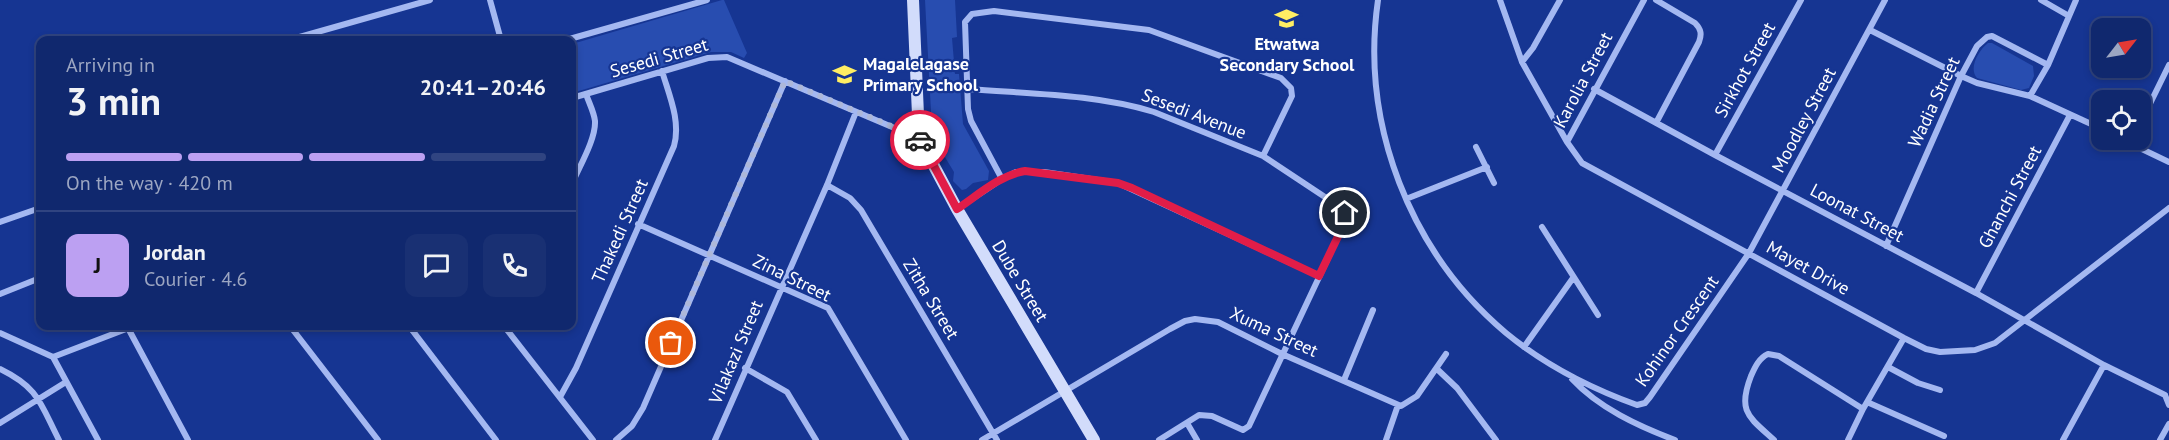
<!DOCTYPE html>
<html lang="en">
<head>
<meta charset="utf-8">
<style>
	body { margin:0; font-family:"PT Sans",sans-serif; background:#193073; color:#f1f3f6; height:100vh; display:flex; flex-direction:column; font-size:22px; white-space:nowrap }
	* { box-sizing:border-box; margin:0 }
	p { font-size:20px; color:#9ca6c2 }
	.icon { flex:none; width:33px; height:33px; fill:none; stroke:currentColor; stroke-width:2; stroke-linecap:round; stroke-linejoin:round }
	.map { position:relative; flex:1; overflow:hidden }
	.panel { position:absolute; left:36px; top:36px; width:540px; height:294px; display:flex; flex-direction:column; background:#10286e; border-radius:12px; box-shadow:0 3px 9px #0003,0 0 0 2px #304481 }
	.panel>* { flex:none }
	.needle { width:39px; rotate:59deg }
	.tools { position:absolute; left:2091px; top:18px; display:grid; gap:12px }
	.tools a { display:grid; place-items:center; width:60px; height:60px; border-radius:12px; background:#10286e; box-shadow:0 3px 9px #0003,0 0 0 2px #304481; font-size:30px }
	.pin { position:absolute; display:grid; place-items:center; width:51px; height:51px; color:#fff; margin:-26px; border:3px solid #fff; border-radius:50%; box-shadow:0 2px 6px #0007 }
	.courier { position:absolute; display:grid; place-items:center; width:60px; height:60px; margin:-30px; border:4px solid #e11d48; border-radius:50%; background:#fff; color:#222; box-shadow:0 2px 8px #0007 }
	.overview em { font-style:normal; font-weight:600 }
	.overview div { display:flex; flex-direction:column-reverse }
	.overview { display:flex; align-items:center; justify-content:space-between; height:102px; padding:0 30px }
	h1 { font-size:39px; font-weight:600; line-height:45px }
	.bar { display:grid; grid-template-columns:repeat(4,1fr); gap:9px 6px; align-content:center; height:72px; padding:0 30px }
	.bar i { height:8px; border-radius:4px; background:#304481 }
	.bar .active { background:#bca0f2 }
	.bar p { grid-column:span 4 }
	.line { display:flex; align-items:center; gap:15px; padding:0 30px; border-top:2px solid #304481 }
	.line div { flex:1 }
	.round { display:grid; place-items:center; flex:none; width:63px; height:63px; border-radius:12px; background:#193073 }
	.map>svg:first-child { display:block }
	.green { fill:#284db0 }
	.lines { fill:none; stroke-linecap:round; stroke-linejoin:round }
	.street { stroke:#a4b8f1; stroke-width:6 }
	.secondary { stroke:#d2dcfb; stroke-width:12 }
	.done { stroke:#adb8d9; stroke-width:6; stroke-dasharray:0 10.8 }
	.route { stroke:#e11d48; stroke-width:8 }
	.labels { text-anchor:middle; stroke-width:4.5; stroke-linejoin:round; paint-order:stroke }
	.poi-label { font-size:18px; font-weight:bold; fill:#fff; stroke:#163592 }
	.street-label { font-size:18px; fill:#fff; stroke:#163592 }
</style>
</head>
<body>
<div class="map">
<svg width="2169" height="440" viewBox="0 0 2169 440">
	<rect width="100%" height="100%" fill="#163592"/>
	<path class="green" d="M722,0H724L747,53L744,58L731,52H711L572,93V44Z
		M925,0H955L957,37L952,38L955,74H959L963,124L989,171L988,180L973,183L966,189L962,190L953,181L954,172L934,139L932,130Z
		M1988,43H1992L2033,66L2034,76L2029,88L2021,90L1977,78C1968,68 1979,50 1988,43Z"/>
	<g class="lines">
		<path class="street" d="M490,0L501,40
			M1378,0C1360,124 1410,252 1506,333C1545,365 1590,388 1637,405L1645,403L1650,397L1749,253L1885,0
			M1500,0L1522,62L1567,142L1582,163L1904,338L1926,349L1940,352L1975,350L1995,343L2169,208
			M1656,0L1695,23C1701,29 1702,34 1699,42L1656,123
			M2041,0L2069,16
			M1870,30L1961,76L1977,83L2030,96L2102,129
			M289,40L430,0
			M566,40L707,0
			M1522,62L1533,48L1560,0
			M968,89C1029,94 1095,94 1154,112L1263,156L1343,209L1345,222L1249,426L1243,430L1212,416L1199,415L1159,440
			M1594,89L1715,155L1976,293L2104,365L2165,395
			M2030,96L2048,65L2076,0
			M572,98L708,58L727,57L918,138
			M2140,124L2169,65
			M2123,140L2169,162
			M1567,142L1644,0
			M1476,147L1494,183
			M1715,155L1801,0
			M1002,179L971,121L968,109L965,22L972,14L994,11L1149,30L1281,78L1291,88L1292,96L1263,156
			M572,184C579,167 596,139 595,121C594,112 589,103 586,94
			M827,185L850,198L861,210L997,440
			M1406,199L1487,167
			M957,209L1002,179L1016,172H1044L1118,183L1319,276
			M0,222L40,208
			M638,224L828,308L906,440
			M1542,227L1598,315
			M1886,246L1961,76L1977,46L1987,37L1992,36L2048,65
			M1976,293L2070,115
			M0,294L40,278
			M290,326L378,440
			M409,326L496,440
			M504,326L593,440
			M128,328L188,440
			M0,333L53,357
			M1524,347L1573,278
			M53,357L98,440
			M53,357L134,326
			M1888,367L1918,383L1940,390
			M745,368L787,392L816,440
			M0,369C39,388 40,403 59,440
			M1437,369L1457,388L1496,440
			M1572,379C1599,408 1638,426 1675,440
			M1344,380L1373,310
			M2165,395L2169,405
			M560,397L576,368L674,146C681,121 669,95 662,71
			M1867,402L1944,436
			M0,423L66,382
			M1187,423L1197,440
			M616,440L632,426L643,408L785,81
			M715,440L827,185L856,112
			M982,440L1170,329L1185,321L1195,319L1218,322L1282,354L1401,406L1417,396L1446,354
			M1386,440L1398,405
			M1774,440C1749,417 1737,412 1751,376C1755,367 1759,358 1768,354L1779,356L1863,409
			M1848,440L1863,409L1904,338
			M2063,440L2104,365
			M2160,440L2169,424"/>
		<path class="secondary" d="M913,0L919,138L957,209L1094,440"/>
	</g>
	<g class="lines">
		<path class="done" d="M671,343L785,81L919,138L920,140"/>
		<path class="route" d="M920,140L957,209C978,195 1000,175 1025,171L1118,183L1132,188L1319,276L1345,222V213"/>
	</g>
	<defs>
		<symbol id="school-bare" viewBox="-9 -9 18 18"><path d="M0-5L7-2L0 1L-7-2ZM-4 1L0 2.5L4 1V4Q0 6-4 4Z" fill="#ffee63" stroke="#163592" stroke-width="2.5" paint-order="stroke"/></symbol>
	</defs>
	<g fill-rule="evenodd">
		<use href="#school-bare" x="1270" y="2" width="33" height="33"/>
		<use href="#school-bare" x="828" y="58" width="33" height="33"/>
	</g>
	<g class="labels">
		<g class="poi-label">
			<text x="1287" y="50">Etwatwa<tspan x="1287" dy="21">Secondary School</tspan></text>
			<text x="863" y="70" text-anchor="start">Magalelagase<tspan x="863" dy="21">Primary School</tspan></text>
		</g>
		<g class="street-label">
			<text transform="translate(659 58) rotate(-16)" y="6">Sesedi Street</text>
			<text transform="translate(1745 70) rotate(-61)" y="6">Sirkhot Street</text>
			<text transform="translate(1583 80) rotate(-62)" y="6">Karolia Street</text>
			<text transform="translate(1934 102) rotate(-65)" y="6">Wadia Street</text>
			<text transform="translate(1194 114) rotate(21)" y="6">Sesedi Avenue</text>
			<text transform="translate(1804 120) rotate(-62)" y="6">Moodley Street</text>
			<text transform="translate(2010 197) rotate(-62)" y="6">Ghanchi Street</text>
			<text transform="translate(1857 213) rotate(28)" y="6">Loonat Street</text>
			<text transform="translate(620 231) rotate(-66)" y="6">Thakedi Street</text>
			<text transform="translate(1808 268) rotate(29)" y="6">Mayet Drive</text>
			<text transform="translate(792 278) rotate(26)" y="6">Zina Street</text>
			<text transform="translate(1020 281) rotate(59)" y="6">Dube Street</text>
			<text transform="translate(931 299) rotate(59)" y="6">Zitha Street</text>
			<text transform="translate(1677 331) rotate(-55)" y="6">Kohinor Crescent</text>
			<text transform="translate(1274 332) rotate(25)" y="6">Xuma Street</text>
			<text transform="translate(736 352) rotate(-67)" y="6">Vilakazi Street</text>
		</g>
	</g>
</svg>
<div class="tools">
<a><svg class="needle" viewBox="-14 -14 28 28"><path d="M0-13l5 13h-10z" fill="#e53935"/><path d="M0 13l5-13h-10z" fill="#9ca6c2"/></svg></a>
<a><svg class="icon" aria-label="locate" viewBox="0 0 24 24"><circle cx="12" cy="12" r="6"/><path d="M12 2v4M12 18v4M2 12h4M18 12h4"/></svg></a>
</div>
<div class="pin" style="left:671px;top:343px;background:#ea580c"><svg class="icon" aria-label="bag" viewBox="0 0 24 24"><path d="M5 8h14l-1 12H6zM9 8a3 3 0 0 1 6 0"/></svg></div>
<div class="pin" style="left:1345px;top:213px;background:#1f2937"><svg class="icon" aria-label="home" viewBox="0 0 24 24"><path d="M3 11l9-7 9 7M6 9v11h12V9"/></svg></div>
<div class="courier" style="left:920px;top:140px"><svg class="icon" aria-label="car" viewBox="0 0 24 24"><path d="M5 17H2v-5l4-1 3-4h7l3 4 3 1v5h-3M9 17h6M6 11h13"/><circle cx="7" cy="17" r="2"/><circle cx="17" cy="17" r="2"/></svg></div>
<section class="panel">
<div class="overview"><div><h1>3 min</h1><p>Arriving in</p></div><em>20:41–20:46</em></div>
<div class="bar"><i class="active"></i><i class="active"></i><i class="active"></i><i></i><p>On the way · 420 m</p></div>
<div class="line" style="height:108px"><b class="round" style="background:#bca0f2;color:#111">J</b><div><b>Jordan</b><p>Courier · 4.6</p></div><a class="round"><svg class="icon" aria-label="chat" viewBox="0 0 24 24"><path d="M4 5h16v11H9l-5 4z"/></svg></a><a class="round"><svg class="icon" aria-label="phone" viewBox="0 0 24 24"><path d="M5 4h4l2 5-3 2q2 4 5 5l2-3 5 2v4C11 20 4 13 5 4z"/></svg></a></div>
</section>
</div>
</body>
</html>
